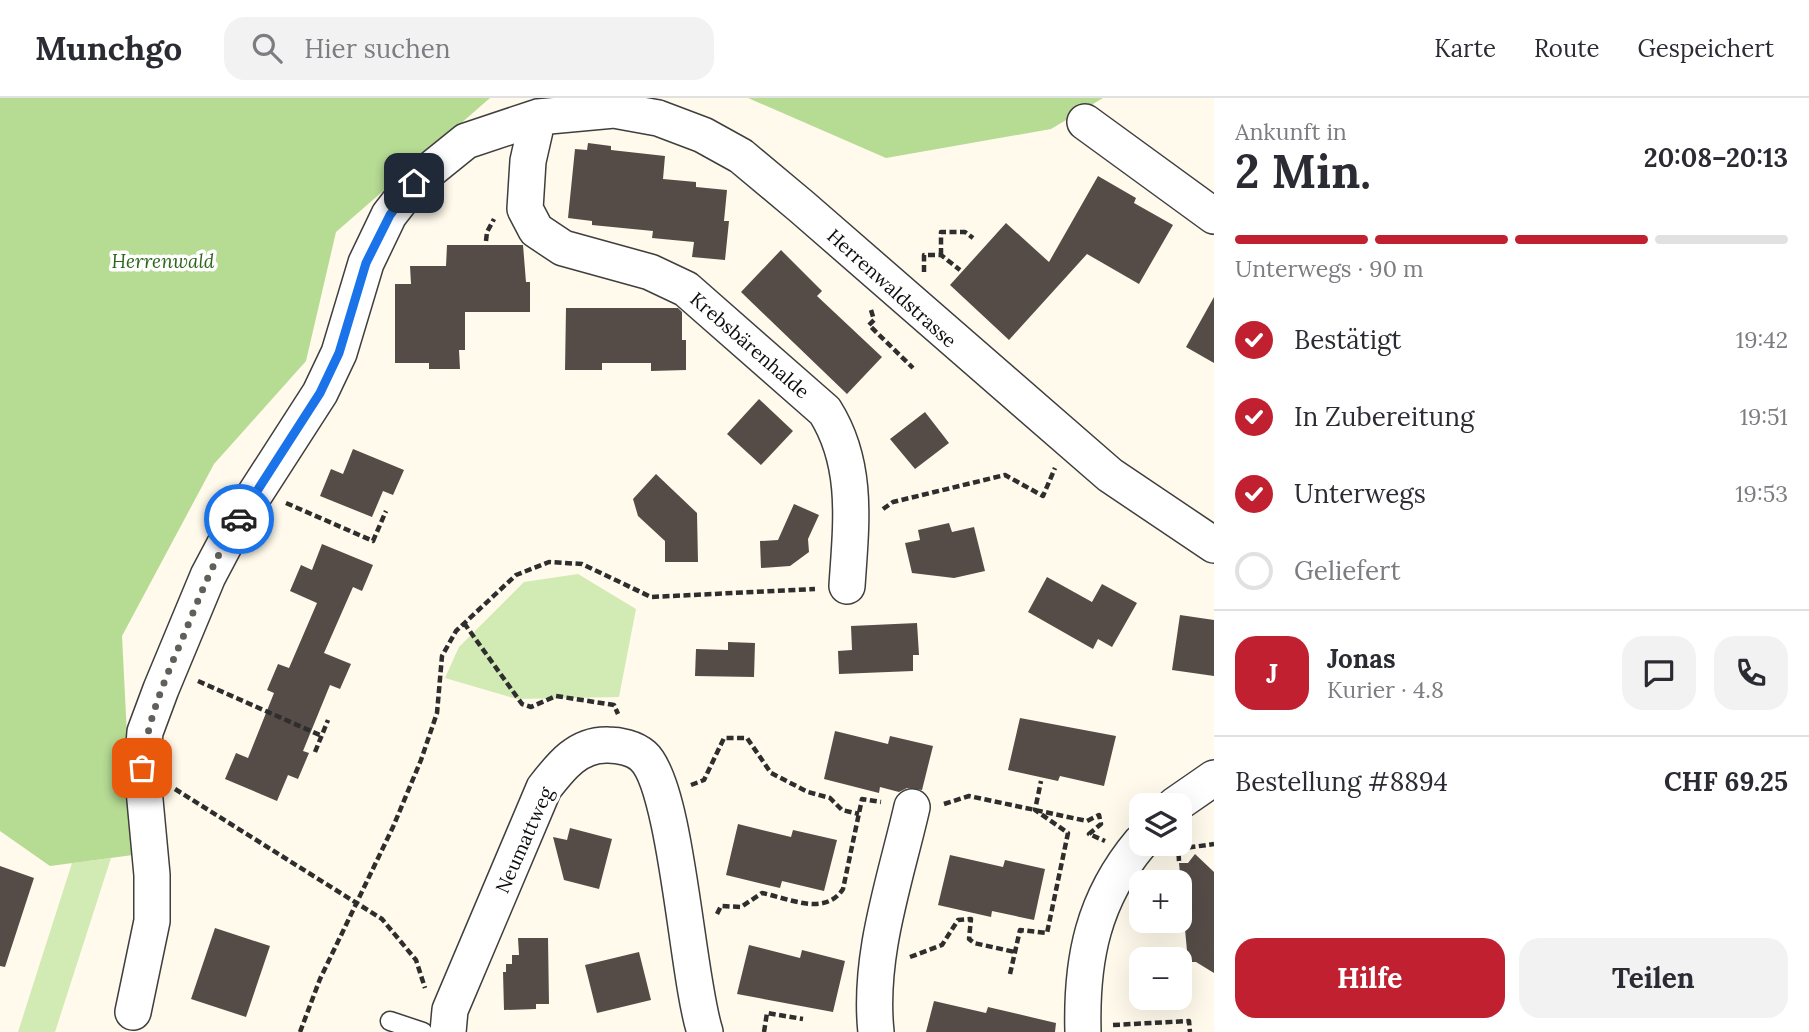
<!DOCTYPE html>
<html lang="de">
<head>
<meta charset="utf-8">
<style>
	body { margin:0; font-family:Lora,serif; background:#f2f2f3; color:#2b2b33; height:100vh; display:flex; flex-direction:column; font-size:26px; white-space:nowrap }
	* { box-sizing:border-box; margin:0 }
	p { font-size:23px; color:#7c7c81 }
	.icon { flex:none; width:38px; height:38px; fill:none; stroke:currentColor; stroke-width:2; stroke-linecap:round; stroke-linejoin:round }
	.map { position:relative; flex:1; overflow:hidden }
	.panel { display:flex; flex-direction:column; background:#fff; width:595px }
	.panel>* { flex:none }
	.tools { position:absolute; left:1129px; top:695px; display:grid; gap:14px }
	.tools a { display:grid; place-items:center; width:63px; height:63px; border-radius:14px; background:#fff; box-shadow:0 7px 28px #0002; font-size:35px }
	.pin { position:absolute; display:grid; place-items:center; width:60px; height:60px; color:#fff; margin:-30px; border-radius:14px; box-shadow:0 4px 10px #0006 }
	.courier { position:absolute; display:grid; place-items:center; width:70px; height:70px; margin:-35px; border:5px solid #1a73e8; border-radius:50%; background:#fff; color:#222; box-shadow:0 2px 9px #0007 }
	.overview em { font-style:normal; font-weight:700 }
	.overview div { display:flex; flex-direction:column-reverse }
	.overview { display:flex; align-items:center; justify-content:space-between; height:119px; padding:0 21px }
	h1 { font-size:46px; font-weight:700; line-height:52px }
	.bar { display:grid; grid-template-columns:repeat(4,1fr); gap:10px 7px; align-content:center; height:84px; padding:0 21px }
	.bar i { height:9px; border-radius:5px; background:#e1e1e2 }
	.bar .on { background:#c0202f }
	.bar p { grid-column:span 4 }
	.line { display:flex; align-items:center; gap:18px; padding:0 21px; border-top:2px solid #e1e1e2 }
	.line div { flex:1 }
	.round { display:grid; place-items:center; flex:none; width:74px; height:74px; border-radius:21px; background:#f2f2f3 }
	ol { padding:0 21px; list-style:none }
	li { display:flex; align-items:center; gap:21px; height:77px }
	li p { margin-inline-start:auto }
	li .icon { padding:7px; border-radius:50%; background:#c0202f; color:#fff; stroke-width:4 }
	li:last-child { color:#7c7c81 }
	li i { width:38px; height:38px; border:4px solid #e1e1e2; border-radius:50% }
	.button { display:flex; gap:14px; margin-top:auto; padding:14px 21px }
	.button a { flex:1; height:80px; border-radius:21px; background:#c0202f; color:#fff; font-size:28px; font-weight:700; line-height:80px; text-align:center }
	.button a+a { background:#f2f2f3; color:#2b2b33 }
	header { display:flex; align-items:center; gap:42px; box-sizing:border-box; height:98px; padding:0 35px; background:#fff; border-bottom:2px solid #e1e1e2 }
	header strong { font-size:33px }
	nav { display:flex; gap:38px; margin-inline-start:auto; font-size:24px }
	.search { width:490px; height:63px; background:#f2f2f3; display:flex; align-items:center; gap:18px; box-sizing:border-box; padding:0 24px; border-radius:21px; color:#7c7c81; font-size:26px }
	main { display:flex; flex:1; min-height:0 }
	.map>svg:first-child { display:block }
	.green { fill:#d2eab4 }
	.forest { fill:#b6db93 }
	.building { fill:#554c48 }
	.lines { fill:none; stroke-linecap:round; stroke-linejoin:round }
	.lane-casing { stroke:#3f3f3f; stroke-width:21 }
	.street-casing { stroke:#3f3f3f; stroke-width:38 }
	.path { stroke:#2e2e2e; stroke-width:4.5; stroke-dasharray:7 3.5; stroke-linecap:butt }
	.lane { stroke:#fff; stroke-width:18 }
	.street { stroke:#fff; stroke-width:35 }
	.done { stroke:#615f5a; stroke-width:7; stroke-dasharray:0 12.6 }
	.route { stroke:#1a73e8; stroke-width:9 }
	.labels { text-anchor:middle; stroke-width:7; stroke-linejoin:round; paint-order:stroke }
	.park-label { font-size:19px; font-style:italic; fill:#2d651b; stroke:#fff }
	.street-label { font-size:19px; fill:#0c0c0c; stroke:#fff }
</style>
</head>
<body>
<header>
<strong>Munchgo</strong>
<div class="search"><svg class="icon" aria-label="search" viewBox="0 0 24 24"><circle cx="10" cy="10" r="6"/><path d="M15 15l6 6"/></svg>Hier suchen</div>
<nav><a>Karte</a><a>Route</a><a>Gespeichert</a></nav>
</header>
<main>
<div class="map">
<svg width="1214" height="934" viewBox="0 0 1214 934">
	<rect width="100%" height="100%" fill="#fffaeb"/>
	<path class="green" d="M578,476L636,511L619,599L517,601L445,580L459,549L524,484Z
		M111,760L55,934H18L72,765Z"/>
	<path class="forest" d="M0,0H490L336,134L306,263L214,366L122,538L133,757L50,768L0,733Z
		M748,0H1103L1051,31L886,60Z"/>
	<path class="building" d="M588,45L611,48V52L665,58L663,81L696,84V89L727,92L724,123H729L725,162L692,159L694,144L652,140L653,133L592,127V123L568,120L575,51L587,52Z
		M1098,78L1136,100L1134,105L1173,127L1139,186L1087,156L1009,242L950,187L1006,125L1049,164Z
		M447,147H523L526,184H530V214H465V252H459L460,271H429V265H395V186H411L410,168H446Z
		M781,152L822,193L817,198L882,259L847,296L741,194Z
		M1214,199V265L1186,249Z
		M566,210H678L682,214V242H686V272L651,273V265H602V272H565Z
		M759,301L793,333L761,367L727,336Z
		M925,314L949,345L915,371L890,341Z
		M353,351L404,372L393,397L383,393L372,419L320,398L331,371L343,376Z
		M656,376L697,415L698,464H665V443L638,418L633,401Z
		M794,406L819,417L808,441L809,454L790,468L761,470L760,443L778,442Z
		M949,425L952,434L974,429L985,473L954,480L912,475L905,445L920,442L918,432Z
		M322,446L373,467L362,493L353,489L324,555L351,566L340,591L330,587L303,653L309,655L298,681L288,677L277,703L225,681L236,655L248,660L274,595L267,592L278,566L289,570L317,505L290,493L301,467L312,472Z
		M1047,479L1092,504L1102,486L1137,505L1112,549L1098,541L1093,551L1028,514Z
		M1180,517L1214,522V578L1172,572Z
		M917,525L919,557H913V573L839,576L838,553L852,552L851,528Z
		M728,544L755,545L754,579L695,578L696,551L728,552Z
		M1020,620L1116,638L1104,688L1060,678L1058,683L1008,672Z
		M835,633L888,646L890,638L933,648L922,692L907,690L899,694L880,689L879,695L824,681Z
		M738,726L791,739L793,732L837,742L824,793L782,783L780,790L726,777Z
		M570,730L612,741L599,791L564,782L553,739L567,742Z
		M1195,756L1214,774V875L1196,864H1188L1179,765H1188Z
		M950,757L1003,769L1005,762L1045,771L1034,822L992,813L991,819L938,807Z
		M0,768L34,780L5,869L0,868Z
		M215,830L270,848L246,919L191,901Z
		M518,840H548L549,906H536V911L504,912L503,874H506V866H512V857H519Z
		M749,847L800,860L802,852L845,863L833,914L737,896Z
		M639,854L651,902L597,915L585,867Z
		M934,903L986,915L988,909L1056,925L1055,934H926Z"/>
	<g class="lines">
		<defs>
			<path id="lane" d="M390,923L423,934"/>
			<path id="street" d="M538,19L528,63L525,111L536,132L563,150L650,174L686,191L825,313C859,367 851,427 847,488
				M1085,24L1214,118
				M1175,707L1214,680
				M133,914L152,823V777L142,670L145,634L161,591L208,478L235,427L320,295L339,255L366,165L389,117L414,85L466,43L538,19L614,12L658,20L703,37L741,58L802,109L1110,377L1214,447
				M448,934L450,912L544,690C561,668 578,646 608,647C619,647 634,650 643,658C677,688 687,880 705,934
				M876,934C868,858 895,783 912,709
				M1083,934C1081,861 1093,801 1141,744"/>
		</defs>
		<use href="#lane" class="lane-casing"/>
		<use href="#street" class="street-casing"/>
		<path class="path" d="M486,143L487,134L494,121
			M941,157V134H965L973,140
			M924,174V157H941L960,172
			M871,212L874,222L869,227L913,270
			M286,405L373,443L386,413
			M883,411L893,404L1005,377L1043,398L1055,370
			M464,525L522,606L531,609L556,598L614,607L618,616
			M198,583L322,638
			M315,654L328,622
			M691,687L704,682L724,640H747L771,675L808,694L830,700L842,712L859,716
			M175,691L382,821L416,862L425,890
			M944,706L969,698L1087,723L1099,717L1101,726L1089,736L1105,743
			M1178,746L1179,763
			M1178,751L1214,746
			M717,816L721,808L741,809L762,795C788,800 825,819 843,791L862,701L881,704
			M910,859L942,847L958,822L971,821L969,841L974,845L1015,854
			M1010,876L1020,832L1047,835L1068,735L1035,712L1041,683
			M1113,927L1189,923L1190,934
			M300,934L320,881L393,729L421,662L437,615L442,558L456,533L516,477L549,464L582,466L651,499L815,491
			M764,934L767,915L803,921"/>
		<use href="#lane" class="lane"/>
		<use href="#street" class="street"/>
	</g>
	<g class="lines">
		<path class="done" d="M142,670C147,622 165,581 184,537C200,497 216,457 239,421"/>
		<path class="route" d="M239,421L320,295L339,255L366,165L390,117L414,85"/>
	</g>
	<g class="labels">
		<g class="park-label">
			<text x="163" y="170">Herrenwald</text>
		</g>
		<g class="street-label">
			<text transform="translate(892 190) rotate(42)" y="7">Herrenwaldstrasse</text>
			<text transform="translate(750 247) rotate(41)" y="7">Krebsbärenhalde</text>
			<text transform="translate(524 742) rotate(-66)" y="7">Neumattweg</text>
		</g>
	</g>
</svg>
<div class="tools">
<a><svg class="icon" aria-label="layers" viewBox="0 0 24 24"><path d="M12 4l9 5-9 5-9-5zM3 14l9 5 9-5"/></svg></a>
<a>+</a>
<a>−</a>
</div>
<div class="pin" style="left:142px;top:670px;background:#ea580c"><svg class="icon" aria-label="bag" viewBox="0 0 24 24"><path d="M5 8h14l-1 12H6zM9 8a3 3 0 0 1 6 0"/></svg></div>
<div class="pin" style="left:414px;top:85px;background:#1f2937"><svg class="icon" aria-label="home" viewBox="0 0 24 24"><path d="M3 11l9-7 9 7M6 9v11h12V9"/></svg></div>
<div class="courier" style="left:239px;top:421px"><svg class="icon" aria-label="car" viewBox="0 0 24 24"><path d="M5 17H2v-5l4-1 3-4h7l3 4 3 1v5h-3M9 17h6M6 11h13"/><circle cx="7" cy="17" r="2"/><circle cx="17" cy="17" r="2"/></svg></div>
</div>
<section class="panel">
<div class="overview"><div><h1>2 Min.</h1><p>Ankunft in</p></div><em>20:08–20:13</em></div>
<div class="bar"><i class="on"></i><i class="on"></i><i class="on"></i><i></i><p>Unterwegs · 90 m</p></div>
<ol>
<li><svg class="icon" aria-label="check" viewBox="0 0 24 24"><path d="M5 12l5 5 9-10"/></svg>Bestätigt<p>19:42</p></li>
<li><svg class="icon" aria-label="check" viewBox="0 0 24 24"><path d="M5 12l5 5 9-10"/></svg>In Zubereitung<p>19:51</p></li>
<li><svg class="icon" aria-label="check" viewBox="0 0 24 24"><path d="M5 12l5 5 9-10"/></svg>Unterwegs<p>19:53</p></li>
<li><i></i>Geliefert</li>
</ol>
<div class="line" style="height:126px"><b class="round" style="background:#c0202f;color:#fff">J</b><div><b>Jonas</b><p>Kurier · 4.8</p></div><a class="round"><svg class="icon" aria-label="chat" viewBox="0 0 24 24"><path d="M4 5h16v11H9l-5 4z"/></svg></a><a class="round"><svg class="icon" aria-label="phone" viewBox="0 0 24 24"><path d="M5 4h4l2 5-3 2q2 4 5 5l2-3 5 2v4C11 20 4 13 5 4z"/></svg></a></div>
<div class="line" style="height:91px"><div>Bestellung #8894</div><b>CHF 69.25</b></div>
<div class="button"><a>Hilfe</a><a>Teilen</a></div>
</section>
</main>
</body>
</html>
